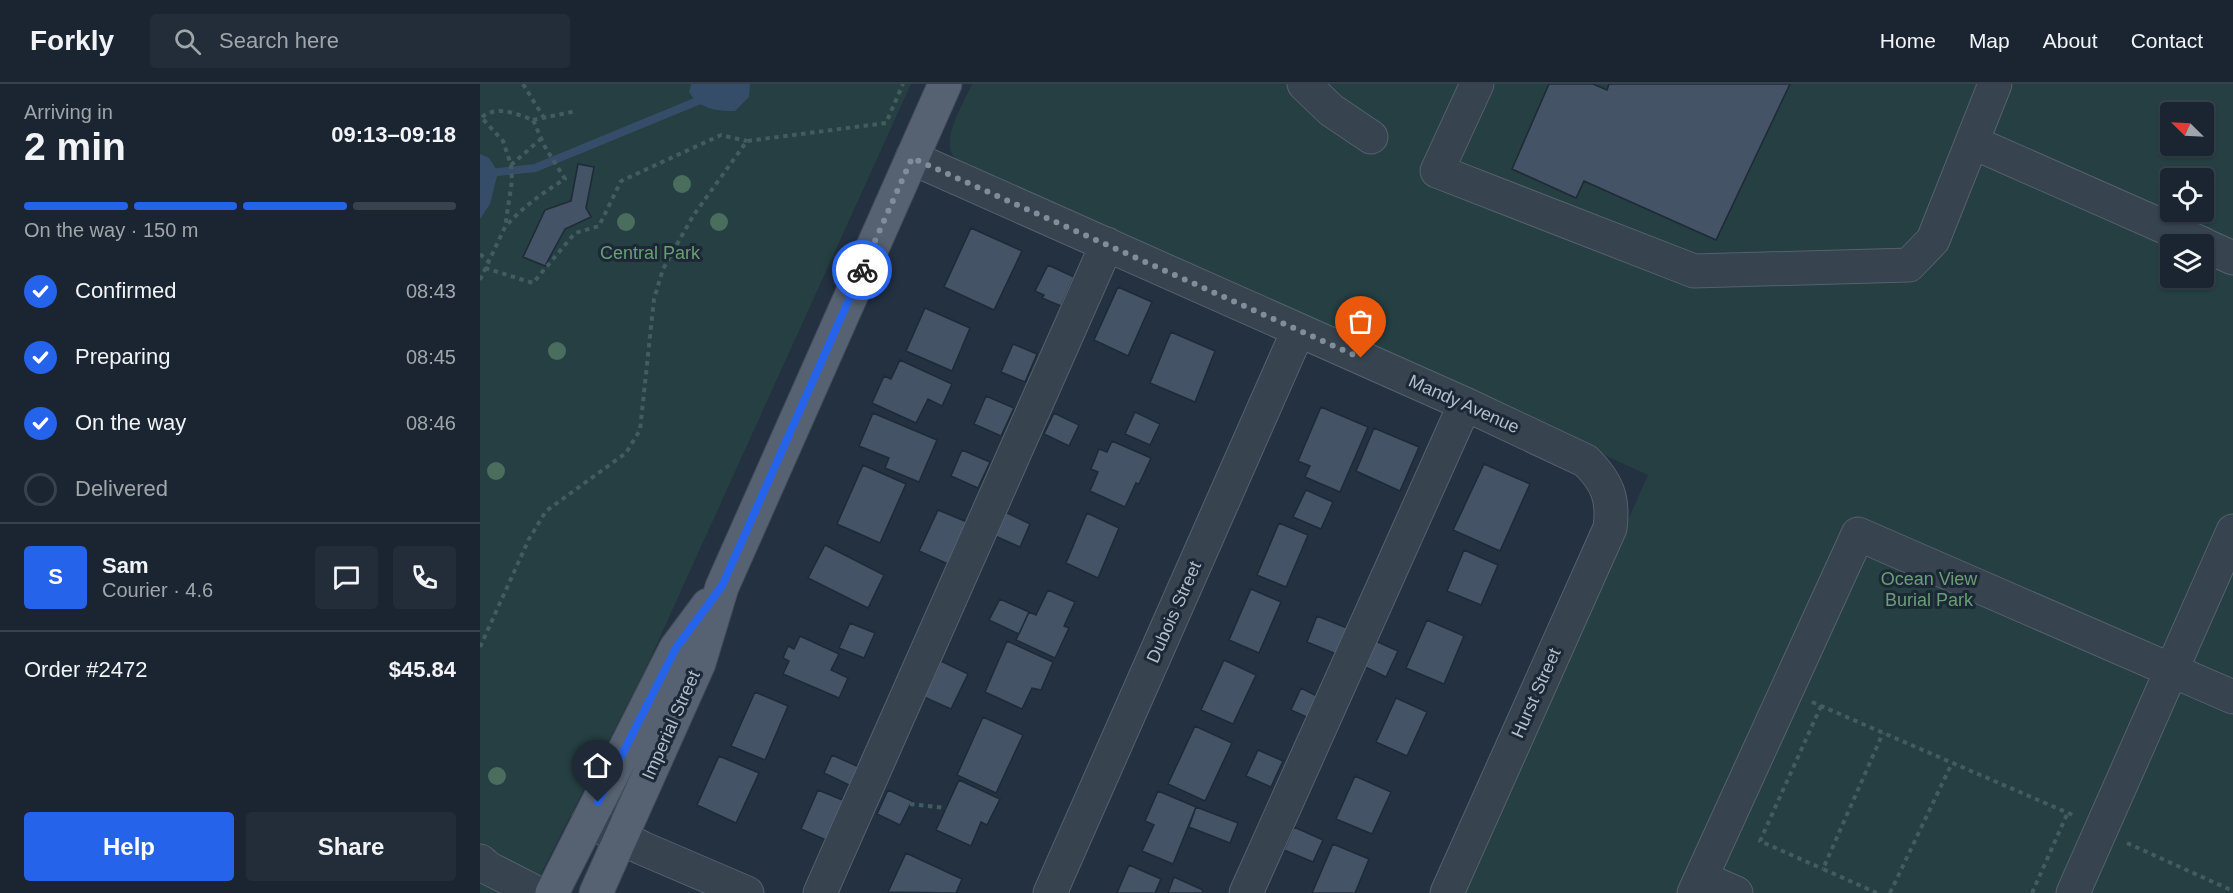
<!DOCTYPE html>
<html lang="en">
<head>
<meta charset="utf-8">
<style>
	body { margin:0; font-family:Helvetica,sans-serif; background:#232d39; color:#f1f3f6; height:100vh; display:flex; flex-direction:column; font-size:22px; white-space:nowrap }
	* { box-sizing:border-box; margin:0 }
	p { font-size:20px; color:#9fa5ab }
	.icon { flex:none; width:33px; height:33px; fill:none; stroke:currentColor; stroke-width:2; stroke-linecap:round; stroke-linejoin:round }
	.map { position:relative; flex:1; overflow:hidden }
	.details { display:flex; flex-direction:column; background:#1a2531; width:480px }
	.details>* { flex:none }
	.needle { width:39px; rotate:294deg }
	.tools { position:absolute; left:1680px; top:18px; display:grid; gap:12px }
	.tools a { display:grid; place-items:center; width:54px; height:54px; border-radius:6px; background:#1a2531; box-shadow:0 2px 4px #0004,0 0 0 2px #38424d; font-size:30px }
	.pin { position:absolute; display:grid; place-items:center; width:51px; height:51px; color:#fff; margin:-62px -26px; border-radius:50% 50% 50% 0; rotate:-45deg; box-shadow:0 0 6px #0007 }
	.pin .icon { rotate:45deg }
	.courier { position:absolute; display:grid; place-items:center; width:60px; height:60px; margin:-30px; border:4px solid #2563eb; border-radius:50%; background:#fff; color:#222; box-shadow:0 2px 8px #0007 }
	.overview em { font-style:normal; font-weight:700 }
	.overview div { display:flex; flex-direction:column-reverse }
	.overview { display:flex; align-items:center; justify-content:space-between; height:102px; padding:0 24px }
	h1 { font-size:39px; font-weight:700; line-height:45px }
	.bar { display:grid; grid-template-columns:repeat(4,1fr); gap:9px 6px; align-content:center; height:72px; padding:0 24px }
	.bar i { height:8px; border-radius:4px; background:#38424d }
	.bar .active { background:#2563eb }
	.bar p { grid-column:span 4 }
	.line { display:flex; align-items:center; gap:15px; padding:0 24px; border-top:2px solid #38424d }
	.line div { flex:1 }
	.round { display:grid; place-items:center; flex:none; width:63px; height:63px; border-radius:6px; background:#232d39 }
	ol { padding:0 24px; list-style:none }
	li { display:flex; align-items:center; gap:18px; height:66px }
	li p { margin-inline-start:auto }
	li .icon { padding:6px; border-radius:50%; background:#2563eb; color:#fff; stroke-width:4 }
	li:last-child { color:#9fa5ab }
	li i { width:33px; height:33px; border:3px solid #38424d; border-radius:50% }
	.primary-button { display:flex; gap:12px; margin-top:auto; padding:12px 24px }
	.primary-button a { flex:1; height:69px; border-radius:6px; background:#2563eb; color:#fff; font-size:24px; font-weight:700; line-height:69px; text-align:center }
	.primary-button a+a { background:#232d39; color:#f1f3f6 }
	header { display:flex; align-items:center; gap:36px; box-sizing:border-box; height:84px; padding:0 30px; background:#1a2531; border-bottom:2px solid #38424d }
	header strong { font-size:28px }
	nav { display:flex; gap:33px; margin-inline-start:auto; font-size:21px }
	.search { width:420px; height:54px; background:#232d39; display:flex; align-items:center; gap:15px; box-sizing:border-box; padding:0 21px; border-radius:6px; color:#9fa5ab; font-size:22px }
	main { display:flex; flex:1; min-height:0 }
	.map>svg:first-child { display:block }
	.green { fill:#253f42; fill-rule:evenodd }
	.water { fill:#364d69 }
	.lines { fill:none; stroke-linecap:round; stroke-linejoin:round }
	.stream { stroke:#364d69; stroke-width:8 }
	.building { fill:#445365; stroke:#1e2a38; stroke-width:1.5 }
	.minor-casing { stroke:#55616e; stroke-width:35 }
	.major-casing { stroke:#414c5a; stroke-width:35 }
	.path { stroke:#435c5f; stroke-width:4; stroke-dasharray:4.5 4.5; stroke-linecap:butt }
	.minor { stroke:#384350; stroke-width:33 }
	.major { stroke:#566271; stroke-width:33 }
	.tree { fill:#4a6d5d }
	.done { stroke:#818d9b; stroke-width:6; stroke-dasharray:0 10.8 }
	.route { stroke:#2563eb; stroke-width:8 }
	.labels { text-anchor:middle; stroke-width:6; stroke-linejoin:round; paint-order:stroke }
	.park-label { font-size:18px; fill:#6a9e74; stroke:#1c2836 }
	.street-label { font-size:18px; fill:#b4becb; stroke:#1c2836 }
</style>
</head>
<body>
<header>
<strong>Forkly</strong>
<div class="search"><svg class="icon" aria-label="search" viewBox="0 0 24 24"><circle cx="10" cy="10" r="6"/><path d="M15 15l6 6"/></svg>Search here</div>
<nav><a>Home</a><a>Map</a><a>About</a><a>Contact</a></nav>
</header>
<main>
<section class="details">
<div class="overview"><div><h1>2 min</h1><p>Arriving in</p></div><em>09:13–09:18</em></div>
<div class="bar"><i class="active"></i><i class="active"></i><i class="active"></i><i></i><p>On the way · 150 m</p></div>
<ol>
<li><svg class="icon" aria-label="check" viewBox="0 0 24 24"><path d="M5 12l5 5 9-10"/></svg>Confirmed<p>08:43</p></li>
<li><svg class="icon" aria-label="check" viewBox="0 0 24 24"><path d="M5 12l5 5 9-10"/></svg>Preparing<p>08:45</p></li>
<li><svg class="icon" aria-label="check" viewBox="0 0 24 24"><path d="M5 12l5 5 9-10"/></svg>On the way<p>08:46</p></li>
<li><i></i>Delivered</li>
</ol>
<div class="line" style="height:108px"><b class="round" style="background:#2563eb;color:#fff">S</b><div><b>Sam</b><p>Courier · 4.6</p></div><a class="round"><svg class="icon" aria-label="chat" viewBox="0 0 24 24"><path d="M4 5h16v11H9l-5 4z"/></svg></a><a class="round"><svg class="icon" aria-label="phone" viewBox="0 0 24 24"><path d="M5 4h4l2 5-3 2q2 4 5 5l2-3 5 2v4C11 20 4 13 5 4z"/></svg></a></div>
<div class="line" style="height:78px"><div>Order #2472</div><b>$45.84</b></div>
<div class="primary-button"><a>Help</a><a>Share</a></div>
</section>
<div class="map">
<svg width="1753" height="809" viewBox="0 0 1753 809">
	<rect width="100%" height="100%" fill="#233141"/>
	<path class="green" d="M0,0H431L166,584L51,809H0Z
		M492,0H1753V809H981L1168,391L478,77C456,61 484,19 492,0ZM1690,28H1724V62H1690ZM1690,94H1724V128H1690ZM1690,160H1724V194H1690Z"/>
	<path class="water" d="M211,0H270L269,13L255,27C236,27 219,25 209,8Z
		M0,70L9,74L18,88L10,120L0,135Z"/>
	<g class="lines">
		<path class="stream" d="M0,90L55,84L225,14"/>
	</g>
	<path class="building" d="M1069,0H1113L1127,6L1129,0H1310L1236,156L1104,97L1096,114L1032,85Z
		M98,80L114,83L106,124L111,133L85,145L65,182L43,173L65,126L91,117Z
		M491,144L542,167L514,226L464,203Z
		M568,181L594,193L581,222L562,214L564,211L555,207Z
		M638,203L672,218L648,272L614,256Z
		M445,224L490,244L472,287L426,267Z
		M691,248L735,267L715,318L670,299Z
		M533,260L557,270L545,298L521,288Z
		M420,276L472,300L462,322L448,315L436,339L392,319L404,292L411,295Z
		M506,312L534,324L521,352L494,340Z
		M841,323L888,343L860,408L825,393L830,382L818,377Z
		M655,328L680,340L670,361L645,350Z
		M393,329L457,356L439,398L405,384L409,374L379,362Z
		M574,329L599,341L589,362L564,350Z
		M894,344L939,363L920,407L876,387Z
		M632,357L671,374L659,400L656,399L645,423L610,407L618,388L611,385L619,365L627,368Z
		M482,366L510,378L498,404L471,392Z
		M1004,380L1050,400L1020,467L973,446Z
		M383,381L426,400L400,459L357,440Z
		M826,406L853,418L841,445L813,433Z
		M458,426L487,438L468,480L439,467Z
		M525,428L550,440L540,463L515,452Z
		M607,429L639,444L618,494L586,479Z
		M799,439L828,451L806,503L777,491Z
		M345,461L404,491L388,524L328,494Z
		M984,466L1018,481L1001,521L967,507Z
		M771,505L801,518L779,569L749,556Z
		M568,506L595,518L584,542L589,544L575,574L536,556L549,528L556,531Z
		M520,515L549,528L539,550L509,536Z
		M837,532L867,544L856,570L827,558Z
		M947,536L984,552L964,600L926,584Z
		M370,539L395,549L384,574L359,564Z
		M320,552L359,570L351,586L368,594L359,614L303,590L309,577L303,574L308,562L314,565Z
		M891,555L918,567L906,593L879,580Z
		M527,557L573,578L561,606L552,604L542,625L505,608Z
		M744,576L776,591L753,640L721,626Z
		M461,577L488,590L471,625L444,613Z
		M821,604L843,615L833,636L811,626Z
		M275,608L308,622L285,676L251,662Z
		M916,614L947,628L927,672L896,658Z
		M503,633L543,651L516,709L477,691Z
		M715,642L752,659L725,717L688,700Z
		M778,666L803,677L791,703L766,692Z
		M352,671L379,683L371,702L344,689Z
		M239,672L279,689L256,739L217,721Z
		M875,692L911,708L892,750L856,735Z
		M479,696L520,715L507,741L501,738L491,762L456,746Z
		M338,706L365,717L348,757L321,745Z
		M408,706L432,717L420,741L397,730Z
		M678,707L716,723L693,780L662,767L674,741L665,737Z
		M716,723L758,739L750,759L709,743Z
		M814,743L843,756L833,778L804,766Z
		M853,760L889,775L875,809H832Z
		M426,769L482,795L476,809L408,808Z
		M649,781L681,795L675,809H637Z
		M694,793L723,806L722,809H688Z"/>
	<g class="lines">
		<defs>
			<path id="minor" d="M824,0L851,26L891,53
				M997,0L957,87L1214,187L1429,181L1453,156L1515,0
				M1492,58L1723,160
				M432,74L985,320L1106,377C1127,398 1134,414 1130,444L967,809
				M1724,161L1753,174
				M108,737L162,764L267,809
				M0,777L8,784L57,809
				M1222,794L1256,809
				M340,809L627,160
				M570,809L818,247
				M766,809L985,320
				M1214,809L1378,450L1753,613
				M1593,809L1753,447"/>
			<path id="major" d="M72,809L196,564L228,521
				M116,809L219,579L242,503L465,0"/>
		</defs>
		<use href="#minor" class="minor-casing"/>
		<use href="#major" class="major-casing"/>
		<path class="path" d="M43,0L64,34
			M2,33C17,21 37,30 53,36L65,63L85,95C62,109 43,123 25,143
			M53,36L96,27
			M31,81L62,54
			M0,170L8,177
			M5,184L53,199L95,149L119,142L141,97L241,51L267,57
			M0,196L25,143L32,97L31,81L23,57L1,33
			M0,563L49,455L66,427L146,369L160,346L174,215L183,185L213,132L267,57L406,39L423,0
			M1332,618L1595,732
			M1341,622L1280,757L1343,785
			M430,720L466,724
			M1647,759L1753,807
			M1397,809L1343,785L1403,649
			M1410,809L1472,679
			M1552,809L1588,728"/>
		<use href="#minor" class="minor"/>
		<use href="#major" class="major"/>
	</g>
	<g class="tree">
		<circle cx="202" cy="100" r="9"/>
		<circle cx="146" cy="138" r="9"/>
		<circle cx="239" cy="138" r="9"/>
		<circle cx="77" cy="267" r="9"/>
		<circle cx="16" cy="387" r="9"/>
		<circle cx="17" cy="692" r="9"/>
	</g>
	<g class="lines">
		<path class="done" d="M382,186L432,74L881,274"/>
		<path class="route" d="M118,718L196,564L242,502L382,186"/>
	</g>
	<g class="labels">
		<g class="park-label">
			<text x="170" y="175">Central Park</text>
			<text x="1449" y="501">Ocean View<tspan x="1449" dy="21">Burial Park</tspan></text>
		</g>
		<g class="street-label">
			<text transform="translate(984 320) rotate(24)" y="6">Mandy Avenue</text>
			<text transform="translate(694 528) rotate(-66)" y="6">Dubois Street</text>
			<text transform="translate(1056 609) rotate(-66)" y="6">Hurst Street</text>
			<text transform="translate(191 641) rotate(-66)" y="6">Imperial Street</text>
		</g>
	</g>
</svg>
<div class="tools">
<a><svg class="needle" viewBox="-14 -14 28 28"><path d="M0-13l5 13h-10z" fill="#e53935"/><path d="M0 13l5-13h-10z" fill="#9fa5ab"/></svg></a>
<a><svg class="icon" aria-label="locate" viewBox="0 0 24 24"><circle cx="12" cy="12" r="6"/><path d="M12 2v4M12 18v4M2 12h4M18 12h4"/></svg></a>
<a><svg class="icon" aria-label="layers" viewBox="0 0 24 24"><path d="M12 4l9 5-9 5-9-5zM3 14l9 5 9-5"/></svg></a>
</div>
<div class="pin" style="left:881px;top:274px;background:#ea580c"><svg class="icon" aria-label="bag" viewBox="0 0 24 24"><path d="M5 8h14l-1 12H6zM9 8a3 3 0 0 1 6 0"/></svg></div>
<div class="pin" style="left:118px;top:718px;background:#1f2937"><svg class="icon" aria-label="home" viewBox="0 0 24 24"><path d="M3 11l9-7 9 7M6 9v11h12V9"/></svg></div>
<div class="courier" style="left:382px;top:186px"><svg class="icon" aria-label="bike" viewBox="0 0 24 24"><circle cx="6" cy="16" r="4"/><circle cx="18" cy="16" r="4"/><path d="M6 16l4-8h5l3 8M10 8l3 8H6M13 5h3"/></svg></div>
</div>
</main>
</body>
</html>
